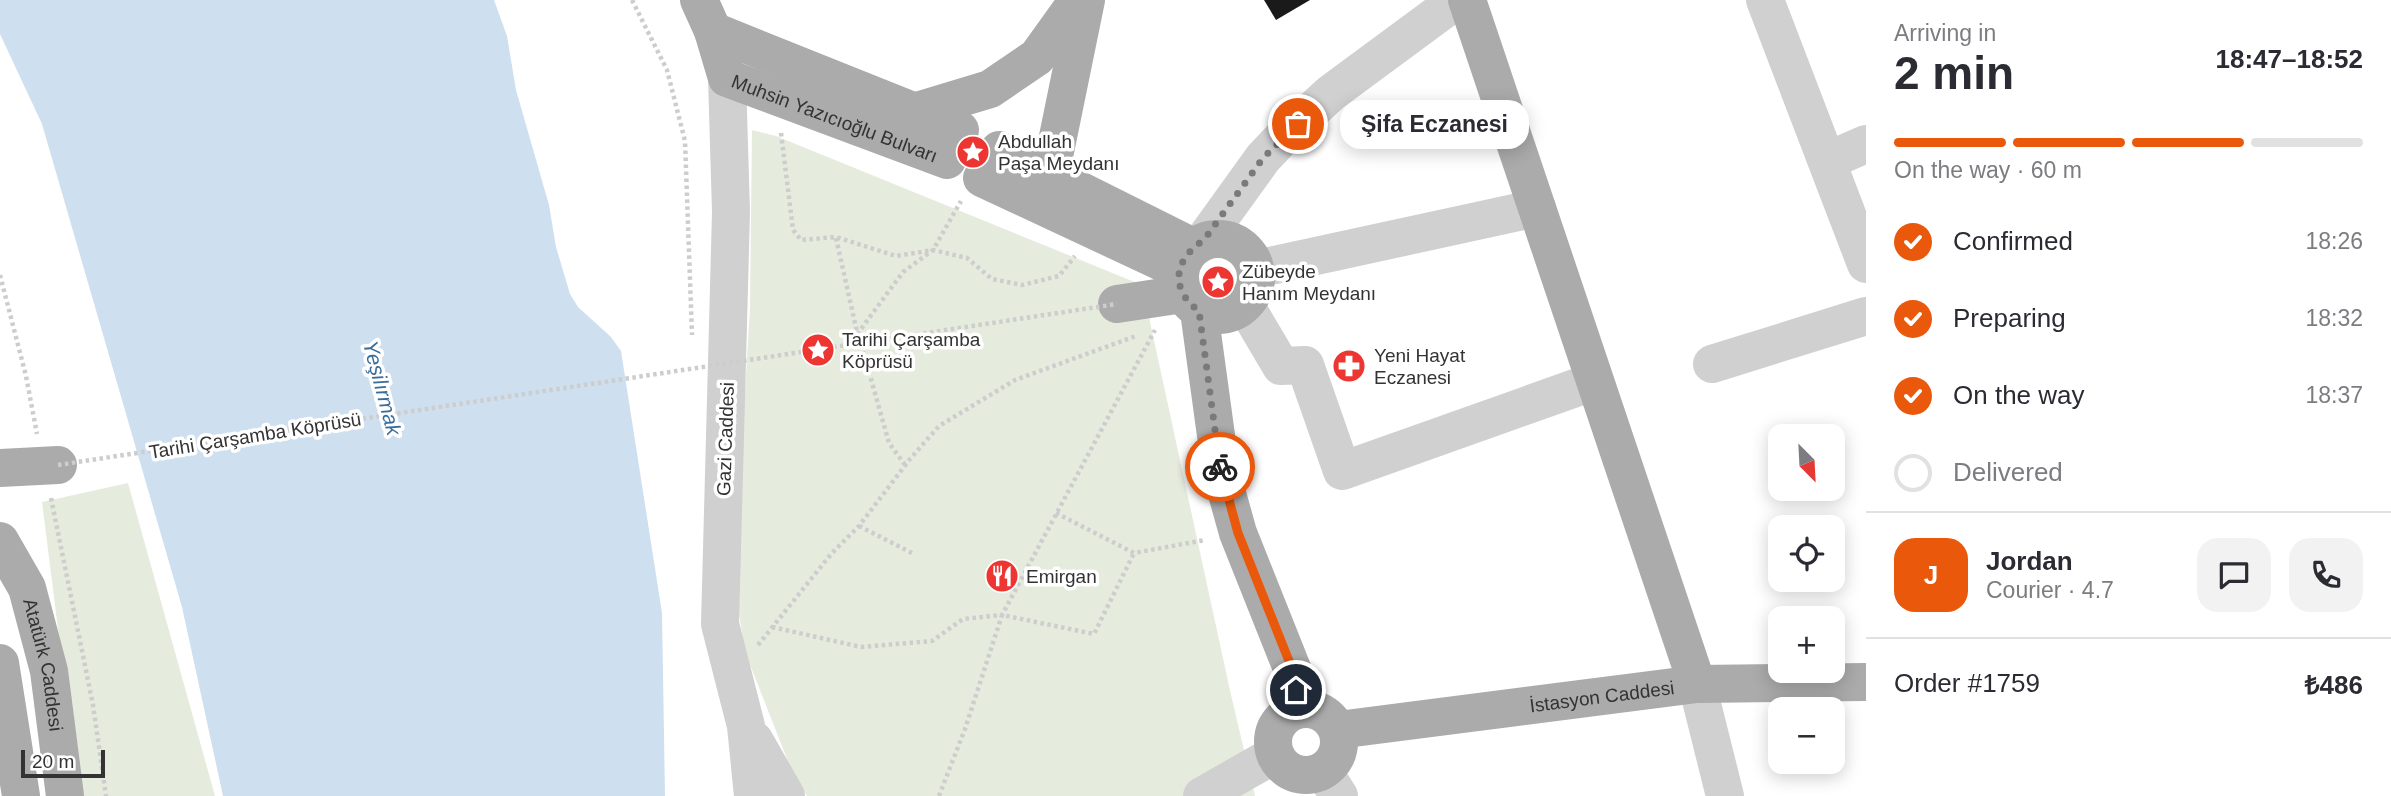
<!DOCTYPE html>
<html lang="en">
<head>
<meta charset="utf-8">
<style>
	body { margin:0; font-family:Arial,sans-serif; background:#f2f2f3; color:#2b2b33; height:100vh; display:flex; flex-direction:column; font-size:26px; white-space:nowrap }
	* { box-sizing:border-box; margin:0 }
	p { font-size:23px; color:#7c7c81 }
	.icon { flex:none; width:38px; height:38px; fill:none; stroke:currentColor; stroke-width:2; stroke-linecap:round; stroke-linejoin:round }
	.map { position:relative; flex:1; overflow:hidden }
	.side { display:flex; flex-direction:column; background:#fff; width:525px }
	.side>* { flex:none }
	.needle { width:46px; rotate:156deg }
	.controls { position:absolute; left:1768px; top:424px; display:grid; gap:14px }
	.controls a { display:grid; place-items:center; width:77px; height:77px; border-radius:14px; background:#fff; box-shadow:0 4px 18px #0003; font-size:35px }
	.scale { position:absolute; left:21px; bottom:18px; width:84px; box-sizing:border-box; padding-left:7px; border:4px solid #333; border-top:0; font-size:19px; line-height:24px; white-space:nowrap; color:#333; -webkit-text-stroke:5px #fff; paint-order:stroke }
	.pin { position:absolute; display:grid; place-items:center; width:60px; height:60px; color:#fff; margin:-30px; border:4px solid #fff; border-radius:50%; box-shadow:0 2px 7px #0007 }
	.courier { position:absolute; display:grid; place-items:center; width:70px; height:70px; margin:-35px; border:5px solid #ea580c; border-radius:50%; background:#fff; color:#222; box-shadow:0 2px 9px #0007 }
	.bubble { position:absolute; height:49px; border-radius:21px; background:#fff; box-shadow:0 4px 18px #0003; font-size:23px; font-weight:600; line-height:49px; text-align:center }
	.headline em { font-style:normal; font-weight:600 }
	.headline div { display:flex; flex-direction:column-reverse }
	.headline { display:flex; align-items:center; justify-content:space-between; height:119px; padding:0 28px }
	h1 { font-size:46px; font-weight:600; line-height:52px }
	.bar { display:grid; grid-template-columns:repeat(4,1fr); gap:10px 7px; align-content:center; height:84px; padding:0 28px }
	.bar i { height:9px; border-radius:5px; background:#e1e1e2 }
	.bar .current { background:#ea580c }
	.bar p { grid-column:span 4 }
	.line { display:flex; align-items:center; gap:18px; padding:0 28px; border-top:2px solid #e1e1e2 }
	.line div { flex:1 }
	.round { display:grid; place-items:center; flex:none; width:74px; height:74px; border-radius:21px; background:#f2f2f3 }
	ol { padding:0 28px; list-style:none }
	li { display:flex; align-items:center; gap:21px; height:77px }
	li p { margin-inline-start:auto }
	li .icon { padding:7px; border-radius:50%; background:#ea580c; color:#fff; stroke-width:4 }
	li:last-child { color:#7c7c81 }
	li i { width:38px; height:38px; border:4px solid #e1e1e2; border-radius:50% }
	main { display:flex; flex:1; min-height:0 }
	.map>svg:first-child { display:block }
	.green { fill:#e5ecde }
	.water { fill:#cedfef }
	.building { fill:#1a1a1a }
	.lines { fill:none; stroke-linecap:round; stroke-linejoin:round }
	.path { stroke:#cdcdcd; stroke-width:4.5; stroke-dasharray:3.5 3.5; stroke-linecap:butt }
	.minor { stroke:#d0d0d0; stroke-width:38 }
	.major { stroke:#ababab; stroke-width:38 }
	.path-bridge { stroke:#cdcdcd; stroke-width:4.5; stroke-dasharray:3.5 3.5; stroke-linecap:butt }
	.done { stroke:#7a7a7a; stroke-width:7; stroke-dasharray:0 12.6 }
	.route { stroke:#ea580c; stroke-width:9 }
	.labels { text-anchor:middle; stroke-width:7; stroke-linejoin:round; paint-order:stroke }
	.street-label { font-size:19px; fill:#333; stroke:#fff }
	.poi-label { font-size:19px; fill:#333; stroke:#fff; text-anchor:start }
	.water-label { font-size:21px; font-style:italic; fill:#3b6d9a; stroke:#fff }
</style>
</head>
<body>
<main>
<div class="map">
<svg width="1866" height="796" viewBox="0 0 1866 796">
	<rect width="100%" height="100%" fill="#fff"/>
	<path class="green" d="M752,130L776,136L1142,285L1231,695L1255,796H807L791,769L745,652L734,582L750,307Z
		M128,483L215,796H79L42,502Z"/>
	<path class="water" d="M0,0H494L507,36L516,90L549,205L556,247L570,294L578,307L611,337L621,351L662,613L665,796H223L182,607L42,124L0,34Z"/>
	<path class="building" d="M1264,0H1310L1276,20Z"/>
	<g class="lines">
		<path class="path" d="M632,0L667,70L685,141L692,335
			M781,133L793,230L801,240L836,237L896,256L933,250L967,258L992,279L1022,285L1059,276L1075,256
			M836,238L857,332
			M0,275L26,376L37,434
			M905,465L889,443L858,333L903,272L933,250L961,201
			M51,498L93,705L106,796
			M1056,513L1134,553L1205,540
			M859,526L914,554
			M772,627L861,647L932,641L963,619L1002,615L1155,330
			M758,645L832,553L859,526L910,459L939,426L1015,380L1136,336
			M939,796L965,729L1002,615L1094,634L1134,553"/>
		<path class="minor" d="M1765,0L1866,264
			M727,78L731,212L720,624L746,726L753,796
			M1827,161L1866,144
			M1204,240L1263,158L1281,139L1331,93L1457,0
			M1256,269L1537,208
			M1245,305L1281,366L1305,365L1342,471L1595,381
			M1712,364L1866,316
			M1697,684L1725,796
			M754,740L786,796
			M1323,771L1339,796
			M1202,796L1274,755"/>
		<g class="major">
			<path id="s1" d="M699,0L713,31L727,78L947,160"/>
			<path d="M1467,0L1697,684"/>
			<path d="M713,31L960,130"/>
			<path d="M914,112L990,89L1037,57L1078,0"/>
			<path d="M999,150L1193,247"/>
			<path d="M1050,176L1086,0"/>
			<path d="M982,178L1179,270"/>
			<circle cx="1218" cy="277" r="38"/>
			<path d="M1117,304L1183,294"/>
			<path d="M1199,311L1221,472L1238,533L1293,671L1299,709"/>
			<path d="M0,468L58,465"/>
			<path id="s2" d="M0,541L27,588L49,671L65,796"/>
			<path d="M0,663L21,796"/>
			<circle cx="1306" cy="742" r="33"/>
			<path id="s3" d="M1338,730L1697,684L1866,682"/>
		</g>
		<path class="path-bridge" d="M58,465L1117,304"/>
	</g>
	<g class="lines">
		<path class="done" d="M1220,467L1199,311C1169,289 1174,259 1204,240L1263,158L1298,124"/>
		<path class="route" d="M1220,467L1238,533L1293,671L1296,690"/>
	</g>
	<defs>
		<symbol id="sight-disc" viewBox="-11 -11 22 22"><circle r="9.5" fill="#ed3532" stroke="#fff"/><path d="M0-6L1.8-2.2L6-1.7L2.9 1.2L3.7 5.4L0 3.3L-3.7 5.4L-2.9 1.2L-6-1.7L-1.8-2.2Z" fill="#fff"/></symbol>
		<symbol id="pharmacy-disc" viewBox="-11 -11 22 22"><circle r="9.5" fill="#ed3532" stroke="#fff"/><path d="M-2-6h4v4h4v4h-4v4h-4v-4h-4v-4h4Z" fill="#fff"/></symbol>
		<symbol id="restaurant-disc" viewBox="-11 -11 22 22"><circle r="9.5" fill="#ed3532" stroke="#fff"/><path d="M-5-6h1v4h1v-4h1v4h1v-4h1v5L-1.5 .5V6h-2V.5L-5-1ZM5-6V6H3V1.5H1.5Q1.5-4 5-6Z" fill="#fff"/></symbol>
	</defs>
	<g fill-rule="evenodd">
		<use href="#sight-disc" x="954" y="133" width="38" height="38"/>
		<use href="#sight-disc" x="1199" y="263" width="38" height="38"/>
		<use href="#sight-disc" x="799" y="331" width="38" height="38"/>
		<use href="#pharmacy-disc" x="1330" y="347" width="38" height="38"/>
		<use href="#restaurant-disc" x="983" y="557" width="38" height="38"/>
	</g>
	<g class="labels">
		<g class="street-label">
			<text dy="7" stroke="none"><textPath href="#s1" startOffset="198">Muhsin Yazıcıoğlu Bulvarı</textPath></text>
			<text transform="translate(255 435) rotate(-9)" y="7">Tarihi Çarşamba Köprüsü</text>
			<text transform="translate(725 439) rotate(-88)" y="7">Gazi Caddesi</text>
			<text dy="7" stroke="none"><textPath href="#s2" startOffset="133">Atatürk Caddesi</textPath></text>
			<text dy="7" stroke="none"><textPath href="#s3" startOffset="266">İstasyon Caddesi</textPath></text>
		</g>
		<g class="poi-label">
			<text x="998" y="148">Abdullah<tspan x="998" dy="22">Paşa Meydanı</tspan></text>
			<text x="1242" y="278">Zübeyde<tspan x="1242" dy="22">Hanım Meydanı</tspan></text>
			<text x="842" y="346">Tarihi Çarşamba<tspan x="842" dy="22">Köprüsü</tspan></text>
			<text x="1374" y="362">Yeni Hayat<tspan x="1374" dy="22">Eczanesi</tspan></text>
			<text x="1026" y="583">Emirgan</text>
		</g>
		<g class="water-label">
			<text transform="translate(382 388) rotate(75)" y="7">Yeşilırmak</text>
		</g>
	</g>
</svg>
<div class="controls">
<a><svg class="needle" viewBox="-14 -14 28 28"><path d="M0-13l5 13h-10z" fill="#e53935"/><path d="M0 13l5-13h-10z" fill="#7c7c81"/></svg></a>
<a><svg class="icon" aria-label="locate" viewBox="0 0 24 24"><circle cx="12" cy="12" r="6"/><path d="M12 2v4M12 18v4M2 12h4M18 12h4"/></svg></a>
<a>+</a>
<a>−</a>
</div>
<div class="scale">20 m</div>
<div class="pin" style="left:1298px;top:124px;background:#ea580c"><svg class="icon" aria-label="bag" viewBox="0 0 24 24"><path d="M5 8h14l-1 12H6zM9 8a3 3 0 0 1 6 0"/></svg></div>
<div class="pin" style="left:1296px;top:690px;background:#1f2937"><svg class="icon" aria-label="home" viewBox="0 0 24 24"><path d="M3 11l9-7 9 7M6 9v11h12V9"/></svg></div>
<div class="courier" style="left:1220px;top:467px"><svg class="icon" aria-label="bike" viewBox="0 0 24 24"><circle cx="6" cy="16" r="4"/><circle cx="18" cy="16" r="4"/><path d="M6 16l4-8h5l3 8M10 8l3 8H6M13 5h3"/></svg></div>
<div class="bubble" style="left:1340px;top:100px;width:189px">Şifa Eczanesi</div>
</div>
<section class="side">
<div class="headline"><div><h1>2 min</h1><p>Arriving in</p></div><em>18:47–18:52</em></div>
<div class="bar"><i class="current"></i><i class="current"></i><i class="current"></i><i></i><p>On the way · 60 m</p></div>
<ol>
<li><svg class="icon" aria-label="check" viewBox="0 0 24 24"><path d="M5 12l5 5 9-10"/></svg>Confirmed<p>18:26</p></li>
<li><svg class="icon" aria-label="check" viewBox="0 0 24 24"><path d="M5 12l5 5 9-10"/></svg>Preparing<p>18:32</p></li>
<li><svg class="icon" aria-label="check" viewBox="0 0 24 24"><path d="M5 12l5 5 9-10"/></svg>On the way<p>18:37</p></li>
<li><i></i>Delivered</li>
</ol>
<div class="line" style="height:126px"><b class="round" style="background:#ea580c;color:#fff">J</b><div><b>Jordan</b><p>Courier · 4.7</p></div><a class="round"><svg class="icon" aria-label="chat" viewBox="0 0 24 24"><path d="M4 5h16v11H9l-5 4z"/></svg></a><a class="round"><svg class="icon" aria-label="phone" viewBox="0 0 24 24"><path d="M5 4h4l2 5-3 2q2 4 5 5l2-3 5 2v4C11 20 4 13 5 4z"/></svg></a></div>
<div class="line" style="height:91px"><div>Order #1759</div><b>₺486</b></div>
</section>
</main>
</body>
</html>
